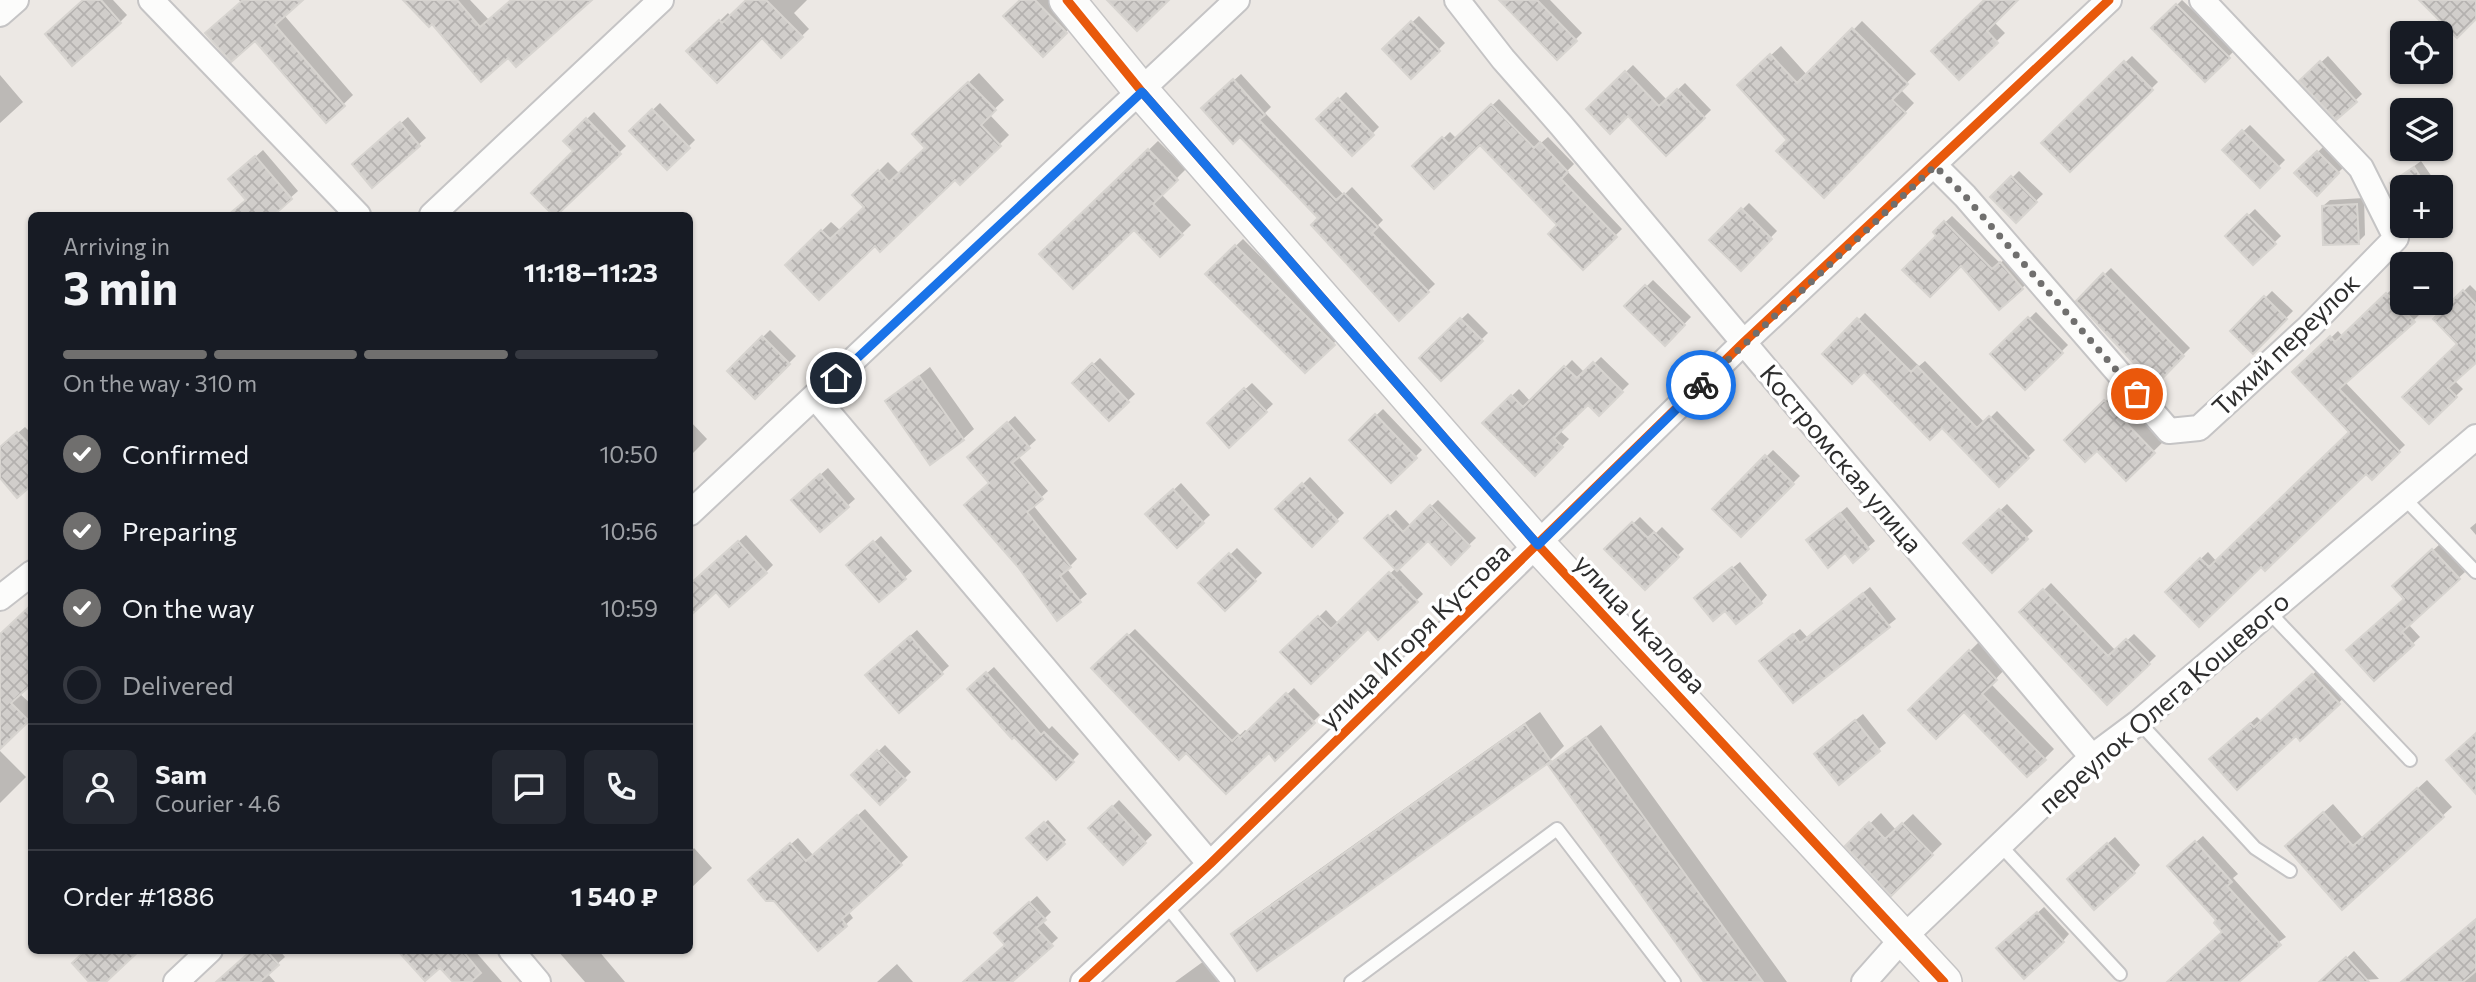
<!DOCTYPE html>
<html lang="en">
<head>
<meta charset="utf-8">
<style>
	body { margin:0; font-family:Commissioner,sans-serif; background:#242831; color:#f1f3f6; height:100vh; display:flex; flex-direction:column; font-size:26px; white-space:nowrap }
	* { box-sizing:border-box; margin:0 }
	p { font-size:23px; color:#9ea1a6 }
	.icon { flex:none; width:38px; height:38px; fill:none; stroke:currentColor; stroke-width:2; stroke-linecap:round; stroke-linejoin:round }
	.map { position:relative; flex:1; overflow:hidden }
	.side { position:absolute; left:28px; top:212px; width:665px; height:742px; display:flex; flex-direction:column; background:#171b24; border-radius:10px; box-shadow:0 2px 5px #0004 }
	.side>* { flex:none }
	.buttons { position:absolute; left:2390px; top:21px; display:grid; gap:14px }
	.buttons a { display:grid; place-items:center; width:63px; height:63px; border-radius:10px; background:#171b24; box-shadow:0 2px 5px #0004; font-size:35px }
	.pin { position:absolute; display:grid; place-items:center; width:60px; height:60px; color:#fff; margin:-30px; border:4px solid #fff; border-radius:50%; box-shadow:0 2px 7px #0007 }
	.courier { position:absolute; display:grid; place-items:center; width:70px; height:70px; margin:-35px; border:5px solid #1a73e8; border-radius:50%; background:#fff; color:#222; box-shadow:0 2px 9px #0007 }
	.headline em { font-style:normal; font-weight:700 }
	.headline div { display:flex; flex-direction:column-reverse }
	.headline { display:flex; align-items:center; justify-content:space-between; height:119px; padding:0 35px }
	h1 { font-size:46px; font-weight:700; line-height:52px }
	.bar { display:grid; grid-template-columns:repeat(4,1fr); gap:10px 7px; align-content:center; height:84px; padding:0 35px }
	.bar i { height:9px; border-radius:5px; background:#363941 }
	.bar .current { background:#706f6e }
	.bar p { grid-column:span 4 }
	.line { display:flex; align-items:center; gap:18px; padding:0 35px; border-top:2px solid #363941 }
	.line div { flex:1 }
	.round { display:grid; place-items:center; flex:none; width:74px; height:74px; border-radius:10px; background:#242831 }
	ol { padding:0 35px; list-style:none }
	li { display:flex; align-items:center; gap:21px; height:77px }
	li p { margin-inline-start:auto }
	li .icon { padding:7px; border-radius:50%; background:#706f6e; color:#fff; stroke-width:4 }
	li:last-child { color:#9ea1a6 }
	li i { width:38px; height:38px; border:4px solid #363941; border-radius:50% }
	.map>svg:first-child { display:block }
	.shadow { fill:#0003 }
	.building { fill:url(#building-cross-hatch); stroke:#d7d4d0; stroke-width:2 }
	.lines { fill:none; stroke-linecap:round; stroke-linejoin:round }
	.lane-casing { stroke:#c5c4c5; stroke-width:16 }
	.street-casing { stroke:#c5c4c5; stroke-width:28 }
	.secondary-casing { stroke:#c5c4c5; stroke-width:38 }
	.lane { stroke:#fcfcfb; stroke-width:12 }
	.street { stroke:#fcfcfb; stroke-width:24 }
	.secondary { stroke:#fcfcfb; stroke-width:35 }
	.cycleway-casing { stroke:#fff; stroke-width:13 }
	.cycleway { stroke:#e8590c; stroke-width:9 }
	.done { stroke:#706f6e; stroke-width:7; stroke-dasharray:0 12.6 }
	.route { stroke:#1a73e8; stroke-width:9 }
	.labels { text-anchor:middle; stroke-width:7; stroke-linejoin:round; paint-order:stroke }
	.street-label { font-size:26px; fill:#2e2e2e; stroke:#fff }
</style>
</head>
<body>
<div class="map">
<svg width="2476" height="982" viewBox="0 0 2476 982">
	<defs>
		<pattern id="building-cross-hatch" width="8" height="8" patternUnits="userSpaceOnUse" patternTransform="scale(1.75)"><rect width="8" height="8" fill="#d1cecb"/><path d="M0 0l8 8M0 8l8-8" fill="none" stroke="#b4b1af"/></pattern>
	</defs>
	<rect width="100%" height="100%" fill="#ece8e4"/>
	<path class="shadow" d="M85,0H113L127,15L120,22Z
		M239,0H302L284,15L353,95L326,121Z
		M405,0H470L489,20L514,0H589L508,56L432,22Z
		M749,0H807L794,13L809,29L781,56L762,36L689,51L728,13L731,17Z
		M1022,0H1048L1073,25L1043,54Z
		M1518,0H1550L1582,33L1557,58Z
		M1986,0H2016L1994,22L2005,33L1959,78Z
		M2182,0L2235,50L2205,80L2154,28Z
		M1419,16L1445,43L1411,77L1384,49Z
		M1862,21L1916,74L1900,89L1914,103L1824,196L1748,76L1781,46L1808,76Z
		M2132,56L2158,82L2070,169L2043,143Z
		M2328,56L2362,94L2337,118L2301,81Z
		M1633,65L1667,100L1685,83L1711,110L1666,154L1628,114L1588,109Z
		M979,73L1004,100L989,114L1009,135L961,183L956,177L875,244L787,265L831,222L841,231L866,207L855,195L888,162L900,174L927,148L923,125Z
		M1241,74L1271,107L1265,113L1344,195L1352,187L1383,220L1378,225L1435,284L1399,319L1320,218L1210,102Z
		M0,75L23,102L0,123Z
		M1346,92L1379,127L1352,154L1319,119Z
		M1499,99L1541,143L1548,137L1574,164L1567,171L1622,229L1583,267L1559,225L1480,142L1415,166L1450,132L1457,139Z
		M660,103L695,140L667,168L631,131Z
		M594,112L626,146L555,215L533,193L576,151L565,141Z
		M408,117L426,138L372,185L361,158Z
		M2250,125L2285,160L2260,185L2224,150Z
		M1158,141L1186,169L1161,194L1191,225L1160,255L1134,228L1041,254Z
		M2325,145L2345,166L2317,193L2297,173Z
		M263,150L298,191L271,215H231L248,200L237,173Z
		M2421,161L2439,187H2403L2392,183Z
		M2019,171L2043,194L2016,220L1993,197Z
		M2441,191L2450,204L2441,212Z
		M2364,198L2365,235L2358,242L2323,206L2330,200Z
		M1749,203L1777,231L1741,268L1712,240Z
		M2255,209L2281,236L2253,263L2227,236Z
		M1952,216L2000,263L2008,257L2029,281L2022,288L1938,236L1935,232Z
		M1243,239L1340,337L1306,370L1207,274Z
		M2111,268L2190,348L2155,383L2078,301Z
		M1653,280L1691,317L1665,344L1627,306Z
		M2470,285L2476,291V359L2454,380L2463,389L2429,422L2460,343L2436,319Z
		M2394,287L2403,296V303H2409L2420,314L2379,354L2376,351L2344,381L2405,445L2372,477L2366,471L2261,565L2167,592L2208,552L2217,562L2352,431L2295,372L2338,331L2343,337Z
		M2272,291L2293,311L2253,351L2232,331Z
		M2036,312L2068,345L2025,388L1992,354Z
		M1468,313L1488,333L1441,379L1421,358Z
		M1865,313L1919,366L1925,361L1985,423L1997,411L2035,450L1999,485L1942,425L1864,369L1825,354Z
		M770,330L796,356L755,397L729,371Z
		M1601,357L1629,384L1599,414L1588,402L1559,430L1569,439L1535,473L1484,423L1519,389L1531,402L1572,360L1585,373Z
		M1100,358L1135,394L1109,419L1074,383Z
		M930,367L974,429L963,439L887,401Z
		M1252,383L1273,404L1229,445L1209,423Z
		M2116,391L2164,441L2126,478L2097,448L2066,440Z
		M1383,409L1422,450L1391,481L1351,440Z
		M1015,416L1036,440L1018,456L1048,491L1033,505L1077,559L1067,569L1087,594L1058,618L976,451Z
		M690,421L707,439L690,456Z
		M25,427L32,434V483L0,476V448Z
		M1773,450L1800,476L1741,535L1714,509Z
		M828,468L855,499L820,530L800,493Z
		M1310,477L1344,513L1312,544L1278,509Z
		M1181,483L1210,515L1177,546L1148,514Z
		M1438,500L1476,538L1451,562L1428,538L1398,568L1423,594L1378,637L1368,627L1283,653L1326,610L1338,623L1396,568L1367,538L1396,510L1411,526Z
		M2007,504L2033,531L1992,571L1966,543Z
		M1847,507L1875,541L1853,560L1846,551L1815,534Z
		M1640,517L1656,533L1662,527L1684,549L1645,588L1607,549Z
		M2476,523V535L2470,528Z
		M746,535L773,565L766,572L716,590L690,614V580L692,583Z
		M881,536L912,571L879,600L856,559Z
		M2440,544L2465,572L2408,624L2420,637L2374,679L2406,598L2401,579Z
		M1237,548L1262,573L1225,609L1201,583Z
		M1740,562L1767,595L1761,602L1726,609L1703,592Z
		M2051,583L2116,651L2134,634L2156,656L2108,703L2022,612Z
		M1870,587L1896,619L1793,700L1768,655L1800,629L1808,638Z
		M1135,629L1240,735L1245,730L1248,732L1294,688L1320,715L1275,758L1269,751L1186,750L1094,668Z
		M917,630L949,666L899,711L874,668Z
		M0,636L19,693L32,705V716L0,746Z
		M1979,642L2005,669L1991,684L2054,749L2028,775L1964,709L1910,710Z
		M994,667L1049,729L1052,726L1079,754L1056,778L977,682Z
		M2320,668L2346,696L2300,738L2296,734L2218,752L2257,717L2261,721Z
		M1540,712L1564,746L1550,760L1257,969L1233,934L1247,921Z
		M1863,714L1886,743L1840,782L1823,747Z
		M1601,725L1787,982H1707L1550,765Z
		M885,745L911,772L880,803L854,775Z
		M0,751L26,777L0,803Z
		M2427,780L2452,807L2342,907L2296,837L2333,804L2363,838Z
		M1119,800L1152,835L1123,863L1091,828Z
		M865,809L908,857L848,911L853,918L818,949L757,874L798,838L813,855Z
		M1881,813L1896,830L1913,814L1942,844L1891,893L1847,846Z
		M1048,820L1066,840L1047,858L1029,838Z
		M2203,836L2238,874L2233,878L2286,937L2222,982H2169L2224,932L2176,860Z
		M2115,837L2140,865L2134,872H2076Z
		M694,848L712,868L690,889V853Z
		M1037,896L1051,912L1042,921L1058,938L1010,982H964L1007,944L1003,926Z
		M2044,907L2069,934L2063,941L2006,942Z
		M2476,919V982H2419L2420,967Z
		M253,950H279L285,957L267,973L275,982H216Z
		M409,950H474L502,982H455L440,965Z
		M557,950H598L625,982H585Z
		M2354,951L2379,979L2328,982L2325,979Z
		M1204,961L1219,982H1175Z
		M897,964L913,982H877Z"/>
	<path class="building" d="M83,0H101L121,23L72,66L45,34Z
		M243,0H303L275,25L345,106L326,123L255,41L231,62L205,33Z
		M403,0H457L480,27L511,0H592L516,67L508,58L481,82L432,24L429,27Z
		M746,0H766L803,37L781,58L762,38L717,83L686,51L719,20L722,23Z
		M1020,0H1035L1067,33L1043,57L1003,16Z
		M1107,0H1169L1137,31Z
		M1499,0H1537L1577,41L1557,60Z
		M1984,0H2018L1987,31L1998,43L1959,80L1931,51Z
		M2419,0H2476V19L2457,38Z
		M2176,4L2230,58L2205,82L2151,28Z
		M1411,21L1440,51L1411,79L1382,49Z
		M1852,28L1908,84L1892,100L1906,113L1824,198L1776,151L1787,140L1737,85L1770,54L1797,83Z
		M2124,61L2153,90L2070,172L2041,143Z
		M2320,61L2357,102L2336,120L2299,81Z
		M1625,71L1659,106L1677,89L1705,118L1666,156L1628,116L1610,134L1586,109Z
		M1233,79L1265,115L1259,120L1336,200L1344,193L1378,227L1372,233L1429,292L1399,321L1311,225L1318,218L1240,137L1233,144L1201,108Z
		M968,82L996,110L981,125L1001,146L960,185L955,180L880,252L875,246L819,300L785,265L821,230L830,239L864,207L852,195L878,170L889,182L925,148L912,134Z
		M1338,98L1374,135L1352,156L1316,119Z
		M1491,104L1534,148L1540,142L1568,172L1561,179L1617,237L1583,270L1548,234L1557,225L1480,145L1434,189L1412,166L1442,137L1449,144Z
		M652,109L690,148L667,170L629,131Z
		M586,118L621,154L557,215H553L531,193L573,151L563,141Z
		M400,122L420,146L372,188L352,164Z
		M2242,130L2280,168L2260,188L2222,150Z
		M1148,149L1178,180L1153,204L1183,235L1160,257L1134,230L1073,289L1039,254Z
		M2317,151L2339,173L2317,196L2294,173Z
		M255,156L292,199L274,215H228L246,200L228,179Z
		M2414,167L2427,187H2403V202L2390,183Z
		M2011,176L2037,202L2016,223L1990,197Z
		M2357,204L2359,244L2323,245L2322,206Z
		M1741,208L1772,239L1741,271L1709,240Z
		M2247,214L2276,244L2253,265L2225,236Z
		M1944,221L1992,269L2000,262L2023,289L1999,310L1961,266L1930,297L1902,270L1936,236L1933,232Z
		M1235,245L1335,345L1305,373L1205,274Z
		M2103,273L2184,356L2155,386L2076,301Z
		M1645,285L1685,325L1665,346L1624,306Z
		M2463,290L2476,304V363L2448,388L2457,397L2429,424L2402,397L2457,344L2433,319Z
		M2386,293L2415,322L2339,389L2400,452L2372,480L2366,474L2265,571L2261,567L2199,627L2165,592L2200,558L2209,567L2349,432L2292,372L2330,336L2335,342Z
		M2264,296L2287,319L2253,354L2230,331Z
		M2028,317L2063,353L2025,390L1990,354Z
		M1460,318L1483,341L1441,381L1419,358Z
		M1857,318L1911,372L1917,366L1977,428L1989,416L2029,458L1999,487L1942,428L1930,440L1864,372L1852,384L1822,354Z
		M762,336L790,364L755,399L727,371Z
		M1593,362L1623,392L1599,416L1588,405L1554,438L1563,447L1535,476L1482,423L1511,395L1523,407L1564,366L1577,378Z
		M1092,363L1129,402L1109,421L1072,383Z
		M919,376L964,440L930,465L885,401Z
		M1244,388L1267,412L1229,448L1207,423Z
		M2104,400L2155,453L2126,481L2097,451L2085,462L2064,440Z
		M1375,414L1417,458L1391,483L1349,440Z
		M1007,422L1030,448L1012,463L1043,499L1027,512L1071,567L1060,576L1081,602L1057,621L1018,567L964,505L989,483L967,457Z
		M17,432L32,448V485L17,498L0,478V447Z
		M1765,455L1794,484L1741,537L1712,509Z
		M820,474L849,507L820,532L791,500Z
		M1302,483L1338,521L1312,547L1275,509Z
		M1173,489L1204,523L1177,548L1145,514Z
		M1430,505L1470,546L1451,565L1428,541L1397,571L1364,538L1388,515L1403,532Z
		M1999,509L2028,539L1992,573L1963,543Z
		M1840,513L1869,549L1853,563L1845,553L1828,568L1806,540Z
		M1632,522L1648,538L1654,532L1679,557L1645,590L1604,549Z
		M738,541L767,573L729,607L716,592L690,616V584Z
		M873,541L906,579L879,602L846,565Z
		M2432,549L2460,579L2402,632L2414,645L2374,681L2346,650L2404,599L2392,586Z
		M1229,553L1256,581L1225,611L1198,583Z
		M1732,567L1762,603L1736,624L1725,611L1713,621L1694,598Z
		M1389,572L1418,602L1378,640L1368,629L1311,684L1280,652L1318,616L1331,629Z
		M2043,589L2108,656L2126,639L2150,664L2107,705L2019,612Z
		M1863,593L1890,627L1793,703L1759,661L1793,634L1800,643Z
		M32,604V684L11,703L29,721L0,749V634Z
		M1127,634L1232,741L1238,735L1240,738L1286,693L1315,723L1275,761L1269,753L1226,794L1186,753L1179,760L1091,668Z
		M910,636L943,674L899,713L865,675Z
		M1969,650L1997,680L1982,694L2046,760L2027,777L1964,712L1936,739L1908,710Z
		M986,672L1041,735L1044,732L1074,762L1056,780L1014,737L1012,739L967,689Z
		M2312,674L2340,704L2300,741L2296,736L2237,790L2209,759L2250,723L2254,727Z
		M1855,720L1880,751L1839,785L1814,754Z
		M1525,724L1551,761L1257,971L1231,934Z
		M2476,733V794L2446,760Z
		M1586,737L1763,982H1704L1548,765Z
		M877,750L906,780L880,805L851,775Z
		M2417,788L2444,817L2342,910L2285,846L2323,812L2353,846Z
		M1112,806L1146,843L1123,865L1088,828Z
		M857,815L902,865L842,919L847,926L818,951L774,901H766L748,880L790,843L806,861Z
		M1044,822L1065,844L1047,860L1026,838Z
		M1869,822L1885,839L1902,823L1933,855L1891,896L1845,846Z
		M2195,841L2232,882L2227,886L2281,945L2239,982H2167L2222,932L2214,923L2216,920L2167,866Z
		M2107,843L2135,873L2094,910L2067,879Z
		M1029,902L1046,920L1036,928L1053,946L1012,982H963L1005,945L994,933Z
		M2037,912L2064,942L2024,979L1996,948Z
		M2476,919V971L2463,982H2401Z
		M86,950H140L106,982H89L72,963Z
		M252,950H266L279,965L260,982H216Z
		M397,950H462L481,973L471,982H453L440,968L425,981Z
		M2346,957L2369,982H2319Z"/>
	<g class="lines">
		<defs>
			<path id="lane" d="M2404,498L2476,572
				M2269,612L2410,760
				M2139,722L2255,848L2290,871
				M2001,846L2120,974
				M1166,905L1228,982
				M1351,982L1557,829L1674,982"/>
			<path id="street" d="M151,0L358,215
				M1457,0L1503,59L1561,125L2092,757
				M0,14L16,0
				M1935,166L1965,196L2169,431L2199,428L2309,327L2396,238L2361,168L2202,0
				M432,215L661,0
				M815,397L1210,864
				M690,513L1237,0
				M0,598L32,573
				M511,950L538,982
				M176,982L210,950
				M1083,982L1210,864L1743,343L2109,0
				M1864,982L1903,938L2092,757L2139,722L2476,437"/>
			<path id="secondary" d="M1067,0L1142,92L1538,545L1944,982"/>
		</defs>
		<use href="#lane" class="lane-casing"/>
		<use href="#street" class="street-casing"/>
		<use href="#secondary" class="secondary-casing"/>
		<use href="#lane" class="lane"/>
		<use href="#street" class="street"/>
		<use href="#secondary" class="secondary"/>
		<defs>
			<path id="cycleway" d="M1067,0L1142,92L1538,545L1944,982
				M1083,982L1210,864L1743,343L2109,0"/>
		</defs>
		<use href="#cycleway" class="cycleway-casing"/>
		<use href="#cycleway" class="cycleway"/>
	</g>
	<g class="lines">
		<path class="done" d="M1701,385L1935,166L1965,196L2137,394"/>
		<path class="route" d="M836,378L1142,92L1538,545L1701,385"/>
	</g>
	<g class="labels">
		<g class="street-label">
			<text transform="translate(2286 345) rotate(-44)" y="9">Тихий переулок</text>
			<text transform="translate(1841 459) rotate(50)" y="9">Костромская улица</text>
			<text transform="translate(1640 624) rotate(47)" y="9">улица Чкалова</text>
			<text transform="translate(1415 636) rotate(-44)" y="9">улица Игоря Кустова</text>
			<text transform="translate(2164 703) rotate(-41)" y="9">переулок Олега Кошевого</text>
		</g>
	</g>
</svg>
<div class="buttons">
<a><svg class="icon" aria-label="locate" viewBox="0 0 24 24"><circle cx="12" cy="12" r="6"/><path d="M12 2v4M12 18v4M2 12h4M18 12h4"/></svg></a>
<a><svg class="icon" aria-label="layers" viewBox="0 0 24 24"><path d="M12 4l9 5-9 5-9-5zM3 14l9 5 9-5"/></svg></a>
<a>+</a>
<a>−</a>
</div>
<div class="pin" style="left:2137px;top:394px;background:#ea580c"><svg class="icon" aria-label="bag" viewBox="0 0 24 24"><path d="M5 8h14l-1 12H6zM9 8a3 3 0 0 1 6 0"/></svg></div>
<div class="pin" style="left:836px;top:378px;background:#1f2937"><svg class="icon" aria-label="home" viewBox="0 0 24 24"><path d="M3 11l9-7 9 7M6 9v11h12V9"/></svg></div>
<div class="courier" style="left:1701px;top:385px"><svg class="icon" aria-label="bike" viewBox="0 0 24 24"><circle cx="6" cy="16" r="4"/><circle cx="18" cy="16" r="4"/><path d="M6 16l4-8h5l3 8M10 8l3 8H6M13 5h3"/></svg></div>
<section class="side">
<div class="headline"><div><h1>3 min</h1><p>Arriving in</p></div><em>11:18–11:23</em></div>
<div class="bar"><i class="current"></i><i class="current"></i><i class="current"></i><i></i><p>On the way · 310 m</p></div>
<ol>
<li><svg class="icon" aria-label="check" viewBox="0 0 24 24"><path d="M5 12l5 5 9-10"/></svg>Confirmed<p>10:50</p></li>
<li><svg class="icon" aria-label="check" viewBox="0 0 24 24"><path d="M5 12l5 5 9-10"/></svg>Preparing<p>10:56</p></li>
<li><svg class="icon" aria-label="check" viewBox="0 0 24 24"><path d="M5 12l5 5 9-10"/></svg>On the way<p>10:59</p></li>
<li><i></i>Delivered</li>
</ol>
<div class="line" style="height:126px"><a class="round"><svg class="icon" aria-label="person" viewBox="0 0 24 24"><circle cx="12" cy="8" r="4"/><path d="M4 21q1-7 8-7t8 7"/></svg></a><div><b>Sam</b><p>Courier · 4.6</p></div><a class="round"><svg class="icon" aria-label="chat" viewBox="0 0 24 24"><path d="M4 5h16v11H9l-5 4z"/></svg></a><a class="round"><svg class="icon" aria-label="phone" viewBox="0 0 24 24"><path d="M5 4h4l2 5-3 2q2 4 5 5l2-3 5 2v4C11 20 4 13 5 4z"/></svg></a></div>
<div class="line" style="height:91px"><div>Order #1886</div><b>1 540 ₽</b></div>
</section>
</div>
</body>
</html>
